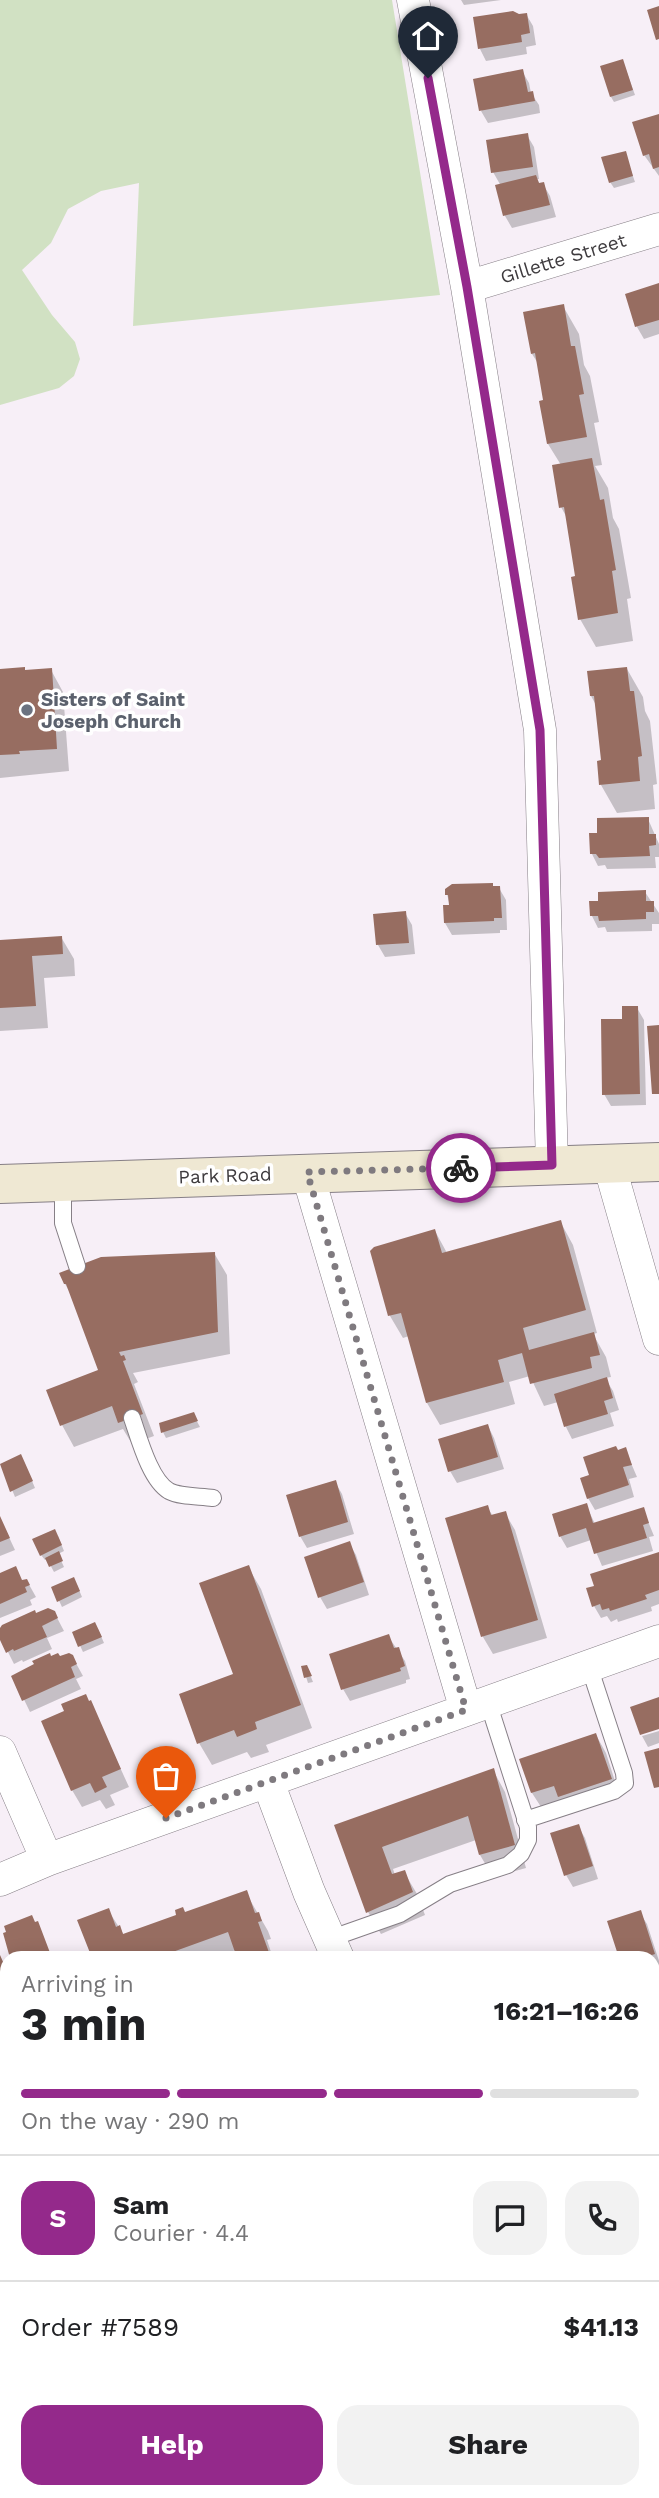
<!DOCTYPE html>
<html lang="en">
<head>
<meta charset="utf-8">
<style>
	body { margin:0; font-family:"Work Sans",sans-serif; background:#f2f2f2; color:#202124; height:100vh; display:flex; flex-direction:column; font-size:26px; white-space:nowrap }
	* { box-sizing:border-box; margin:0 }
	p { font-size:23px; color:#757577 }
	.icon { flex:none; width:38px; height:38px; fill:none; stroke:currentColor; stroke-width:2; stroke-linecap:round; stroke-linejoin:round }
	.map { position:relative; flex:1; overflow:hidden }
	.drawer { position:absolute; left:0px; top:1951px; width:660px; height:548px; display:flex; flex-direction:column; background:#fff; border-radius:21px 21px 0 0; box-shadow:0 4px 18px #0003 }
	.drawer>* { flex:none }
	.pin { position:absolute; display:grid; place-items:center; width:60px; height:60px; color:#fff; margin:-72px -30px; border-radius:50% 50% 50% 0; rotate:-45deg; box-shadow:0 0 7px #0007 }
	.pin .icon { rotate:45deg }
	.courier { position:absolute; display:grid; place-items:center; width:70px; height:70px; margin:-35px; border:5px solid #94298b; border-radius:50%; background:#fff; color:#222; box-shadow:0 2px 9px #0007 }
	.headline em { font-style:normal; font-weight:700 }
	.headline div { display:flex; flex-direction:column-reverse }
	.headline { display:flex; align-items:center; justify-content:space-between; height:119px; padding:0 21px }
	h1 { font-size:46px; font-weight:700; line-height:52px }
	.bar { display:grid; grid-template-columns:repeat(4,1fr); gap:10px 7px; align-content:center; height:84px; padding:0 21px }
	.bar i { height:9px; border-radius:5px; background:#e0e0e0 }
	.bar .on { background:#94298b }
	.bar p { grid-column:span 4 }
	.line { display:flex; align-items:center; gap:18px; padding:0 21px; border-top:2px solid #e0e0e0 }
	.line div { flex:1 }
	.round { display:grid; place-items:center; flex:none; width:74px; height:74px; border-radius:21px; background:#f2f2f2 }
	.button { display:flex; gap:14px; margin-top:auto; padding:14px 21px }
	.button a { flex:1; height:80px; border-radius:21px; background:#94298b; color:#fff; font-size:28px; font-weight:700; line-height:80px; text-align:center }
	.button a+a { background:#f2f2f2; color:#202124 }
	.map>svg:first-child { display:block }
	.green { fill:#d1e1c3 }
	.shadow { fill:#0003 }
	.building { fill:#976d61 }
	.lines { fill:none; stroke-linecap:round; stroke-linejoin:round }
	.lane-casing { stroke:#867f86; stroke-width:18 }
	.street-casing { stroke:#867f86; stroke-width:33 }
	.secondary-casing { stroke:#867f86; stroke-width:40 }
	.lane { stroke:#fff; stroke-width:16 }
	.street { stroke:#fff; stroke-width:32 }
	.secondary { stroke:#efe8d3; stroke-width:38 }
	.done { stroke:#7f7a7f; stroke-width:7; stroke-dasharray:0 12.6 }
	.route { stroke:#94298b; stroke-width:9 }
	.worship-dot { fill:#6b7280; stroke:#fff; stroke-width:2.5 }
	.labels { text-anchor:middle; stroke-width:7; stroke-linejoin:round; paint-order:stroke }
	.street-label { font-size:19px; fill:#3e3b3e; stroke:#fff }
	.worship-label { font-size:19px; font-weight:bold; fill:#5b616d; stroke:#fff; text-anchor:start }
</style>
</head>
<body>
<div class="map">
<svg width="659" height="2498" viewBox="0 0 659 2498">
	<rect width="100%" height="100%" fill="#f7eff7"/>
	<path class="green" d="M0,0H392L440,295L133,326L139,183L101,191L68,209L51,243L22,270L52,315L75,342L80,359L74,376L59,388L0,405Z"/>
	<path class="shadow" d="M461,0H501L464,5Z
		M526,14L533,26L536,45L526,47L527,54L486,61L480,49L518,16Z
		M625,67L635,95L614,102L611,97Z
		M522,71L529,83L531,93L539,105L540,113L488,123L481,111Z
		M659,116V176L644,155Z
		M527,135L534,147L539,179H537L540,185L543,184L550,196L556,217L512,228L505,216L498,187L501,186L493,172Z
		M625,153L635,182L614,188L610,182Z
		M659,285V334L644,339L637,327L627,295Z
		M563,306L579,334L584,365L590,376L599,422L594,423L602,465L595,466L608,488L613,518L619,529L631,598L627,599L633,641L596,647L580,619L577,578L567,518L561,507V465L548,444L545,402L539,365L532,354L525,313Z
		M627,669L643,697L645,711L650,721L657,784L653,785L655,809L617,813L601,785L603,762L596,705L591,696Z
		M0,670L26,672L51,670L63,692L69,771L0,778Z
		M648,819L659,844V857H655L656,868L607,869L605,865L598,866L592,854Z
		M492,884L494,888H499L506,900L507,930H500V933L452,935L445,923L450,906L447,894Z
		M645,892L659,913V924H652V931L607,932L605,927L598,928L592,916Z
		M405,913L412,925L415,954L385,957L378,945Z
		M61,937L74,959L75,976L44,978L48,1028L0,1031V942Z
		M637,1008L644,1020L646,1105L611,1106L604,1094L624,1020Z
		M561,1223L573,1245L597,1333L593,1334L606,1357L611,1377L605,1378L613,1391L619,1410L610,1413L614,1426L572,1439L566,1427L558,1402L544,1406L530,1376L509,1382L515,1404L440,1425L427,1403L409,1336L403,1338L390,1316L372,1252L435,1231L447,1253Z
		M214,1253L227,1275L230,1354L133,1373L138,1382L134,1384L154,1436L132,1444L123,1429L74,1447L62,1425L100,1371L71,1294L65,1284Z
		M193,1414L200,1427L166,1438L163,1432Z
		M488,1426L494,1438L504,1469L457,1483L450,1471Z
		M625,1449L637,1477L629,1479L634,1497L595,1510L588,1498L591,1476L618,1452Z
		M24,1462L35,1488L15,1497L2,1465Z
		M335,1482L342,1494L354,1534L307,1548L300,1536Z
		M586,1505L595,1524L643,1509L654,1536L649,1537L653,1551L602,1566L591,1540L567,1548L560,1536Z
		M487,1507L493,1516L505,1513L515,1530L547,1638L493,1654L483,1637L447,1519Z
		M0,1518L15,1550L0,1556Z
		M58,1536L64,1551L58,1554L64,1567L54,1572L47,1559L45,1560L41,1555Z
		M349,1543L356,1555L369,1595L327,1609L320,1597Z
		M659,1554V1604L651,1607L652,1611L618,1622L617,1619L611,1622L607,1616L601,1618L594,1606Z
		M248,1567L261,1589L312,1728L266,1745L269,1752L251,1758L247,1752L212,1765L199,1743L235,1675Z
		M0,1575L23,1582L27,1581L36,1597L30,1600L32,1605L0,1618Z
		M77,1585L82,1597L62,1607L53,1588Z
		M54,1612L64,1631L47,1638L52,1649L23,1662L22,1660L14,1664L0,1636V1629L36,1616Z
		M98,1629L104,1643L83,1652L74,1633Z
		M388,1636L405,1661L410,1679L406,1680V1683L350,1701L343,1689Z
		M72,1656L83,1676L76,1679L81,1689L30,1712L13,1677L51,1658Z
		M303,1667L309,1672L313,1682L308,1683Z
		M95,1713L129,1787L110,1795L115,1805L106,1809L100,1800L82,1807L72,1790Z
		M659,1731V1743L648,1747L642,1736Z
		M596,1735L606,1753L620,1797L569,1814L563,1803L543,1810L532,1793L522,1760Z
		M493,1770L505,1792L526,1868L493,1877L480,1855L476,1840L393,1869L395,1875L404,1872L417,1894L425,1915L381,1934L368,1912L337,1826Z
		M578,1826L585,1838L598,1879L573,1887L566,1875Z
		M246,1893L268,1931L271,1939L267,1940L273,1958H239L236,1950L213,1958H93L80,1921L108,1910L124,1935Z
		M640,1913L647,1924L659,1961V1967L653,1969V1958H621L609,1923Z
		M0,1956L7,1972V2024L3,2026L0,2020Z
		M7,2075V2109H5L0,2099V2078Z
		M7,2137V2195L0,2199V2141Z
		M656,2183L659,2189V2215L653,2217V2184Z
		M7,2249V2296L0,2283V2252Z
		M653,2262L659,2279L653,2283Z
		M659,2286V2333L653,2336V2288Z
		M44,2492H95L82,2498H47Z"/>
	<path class="building" d="M659,6V39L656,40L647,10Z
		M513,11L519,14L527,13L530,33L521,35L522,42L478,49L473,17Z
		M623,59L633,90L610,97L600,66Z
		M523,69L528,92L533,91L535,101L479,111L473,79Z
		M659,114V167L653,169L649,154L643,156L632,122Z
		M528,133L533,167L491,173L486,140Z
		M626,151L633,176L609,183L601,157Z
		M536,175L539,183L544,182L550,205L503,216L495,185Z
		M659,283V320L635,327L625,294Z
		M564,304L571,346H575L584,394L579,395L587,437L547,444L539,401L543,400L535,353L531,354L523,312Z
		M592,458L600,500L604,499L616,570L612,571L618,613L578,620L571,577L575,576L564,507L559,508L552,465Z
		M25,667V670L52,668L57,749L19,751L20,754L0,755V669Z
		M627,667L630,691H634L642,756L638,757L640,781L599,785L597,761L601,760L594,696H590L587,671Z
		M649,817V834H656V845L649,846L650,856L599,858L596,854H590L589,833H597V818Z
		M493,883V886H500L502,918H494V921L444,923L443,905H449L448,895H445V889L452,884Z
		M646,890V901H654V912H646V919L599,921L598,916H590L589,901H598V892Z
		M406,911L409,943L376,945L373,914Z
		M62,936L63,954L32,956L36,1006L0,1008V940Z
		M622,1006H638L640,1094L602,1095L601,1019H622Z
		M659,1025V1094H652L647,1026Z
		M561,1220L586,1310L523,1328L529,1350L594,1332L600,1355L590,1357L592,1368L530,1384L522,1353L498,1360L504,1382L426,1403L401,1313L388,1316L370,1251L374,1247L435,1229L442,1253Z
		M215,1252L218,1332L119,1352L121,1356L124,1355L126,1360L123,1361L143,1414L118,1423L112,1406L60,1426L46,1390L98,1370L66,1284H64L59,1273L101,1257Z
		M607,1377L613,1398L604,1401L608,1414L564,1427L554,1394Z
		M194,1412L198,1421L161,1433L159,1423Z
		M488,1424L498,1457L448,1472L438,1439Z
		M616,1446L618,1450L626,1447L632,1465L623,1467L629,1485L587,1499L580,1478L589,1475L583,1457Z
		M21,1454L33,1481L10,1492L0,1464Z
		M336,1480L348,1522L299,1537L286,1495Z
		M587,1503L593,1523L644,1507L649,1523L643,1525L647,1538L594,1554L586,1528L559,1537L552,1514Z
		M488,1505L491,1515L506,1511L538,1620L481,1637L445,1518Z
		M0,1516L10,1538L0,1542Z
		M55,1529L62,1545L40,1556L32,1539Z
		M350,1541L364,1582L318,1598L304,1557Z
		M59,1551L63,1561L49,1567L45,1558Z
		M659,1552V1590L645,1595L647,1599L610,1611L609,1608L602,1610L600,1604L592,1607L586,1588L594,1586L590,1574Z
		M249,1565L301,1705L255,1722L257,1729L237,1737L234,1730L197,1744L179,1694L233,1674L199,1583Z
		M16,1566L22,1580L27,1579L30,1585L25,1587L27,1592L0,1604V1573Z
		M74,1577L80,1591L57,1602L51,1587Z
		M48,1608L55,1611L58,1618L42,1626L47,1637L14,1651L13,1649L6,1653L0,1640V1628L2,1625L35,1610L36,1613Z
		M95,1622L102,1637L78,1647L72,1632Z
		M389,1634L394,1648L399,1647L405,1666L400,1668L401,1671L341,1690L329,1654Z
		M50,1653L51,1656L58,1653L60,1656L69,1653L73,1655L77,1664L71,1667L75,1677L22,1701L11,1676L34,1664L32,1661Z
		M307,1665L312,1676L304,1678L301,1666Z
		M86,1694L89,1701L91,1700L121,1769L102,1777L107,1787L95,1793L90,1783L71,1791L41,1721L64,1711L61,1704Z
		M659,1697V1729L640,1735L630,1707Z
		M596,1733L612,1779L558,1797L554,1786L531,1793L519,1759Z
		M659,1748V1787L654,1788L644,1752Z
		M494,1768L515,1845L479,1855L468,1816L382,1847L392,1874L405,1870L413,1892L366,1913L334,1825Z
		M579,1824L593,1866L564,1876L550,1833Z
		M247,1890L255,1913L259,1912L262,1921L258,1922L271,1958H237L228,1932L156,1958H92L77,1920L109,1908L116,1927L120,1925L123,1934L176,1915L175,1910L183,1907L185,1912Z
		M641,1910L655,1954L642,1958H619L607,1921Z
		M32,1915L35,1922L38,1921L52,1958H10L3,1933L6,1932L4,1926Z
		M0,1955L7,1971V2001L5,2002L7,2009L0,2012Z
		M659,2061V2100H658L653,2082V2063Z
		M4,2070L5,2074L7,2073V2102L1,2105L0,2071Z
		M7,2135V2173L0,2177V2139Z
		M657,2181L659,2188V2208L653,2210V2183Z
		M7,2247V2284L0,2287V2250Z
		M659,2284V2319L653,2321V2286Z
		M0,2348L7,2364V2437L2,2439L0,2434Z
		M659,2377V2434L655,2433L653,2428V2379Z
		M107,2492H161L164,2498H94Z
		M435,2492H518L520,2498H438Z"/>
	<g class="lines">
		<defs>
			<path id="lane" d="M63,1181V1223L77,1266
				M132,1418C139,1438 150,1480 169,1491C180,1497 201,1496 213,1498
				M525,1820L614,1791L625,1783L624,1773L589,1666
				M329,1939L400,1914L450,1884L508,1865L521,1854L528,1840V1827L488,1702"/>
			<path id="street" d="M413,0L467,287L540,730L552,1165
				M467,287L659,229
				M609,1164L659,1339
				M307,1172L466,1710
				M0,1752L47,1860
				M268,1782L309,1892L338,1958
				M0,1880L47,1860L659,1641
				M0,2319L7,2316
				M572,2492L575,2498"/>
			<path id="secondary" d="M0,1184L659,1162"/>
		</defs>
		<use href="#lane" class="lane-casing"/>
		<use href="#street" class="street-casing"/>
		<use href="#secondary" class="secondary-casing"/>
		<use href="#lane" class="lane"/>
		<use href="#street" class="street"/>
		<use href="#secondary" class="secondary"/>
	</g>
	<g class="lines">
		<path class="done" d="M166,1818L466,1710L307,1172L461,1168"/>
		<path class="route" d="M428,78L467,287L540,730L552,1165L461,1168"/>
	</g>
	<circle class="worship-dot" cx="27" cy="710" r="7"/>
	<g class="labels">
		<g class="street-label">
			<text transform="translate(563 258) rotate(-17)" y="7">Gillette Street</text>
			<text transform="translate(225 1175) rotate(-2)" y="7">Park Road</text>
		</g>
		<g class="worship-label">
			<text x="41" y="706">Sisters of Saint<tspan x="41" dy="22">Joseph Church</tspan></text>
		</g>
	</g>
</svg>
<div class="pin" style="left:166px;top:1818px;background:#ea580c"><svg class="icon" aria-label="bag" viewBox="0 0 24 24"><path d="M5 8h14l-1 12H6zM9 8a3 3 0 0 1 6 0"/></svg></div>
<div class="pin" style="left:428px;top:78px;background:#1f2937"><svg class="icon" aria-label="home" viewBox="0 0 24 24"><path d="M3 11l9-7 9 7M6 9v11h12V9"/></svg></div>
<div class="courier" style="left:461px;top:1168px"><svg class="icon" aria-label="bike" viewBox="0 0 24 24"><circle cx="6" cy="16" r="4"/><circle cx="18" cy="16" r="4"/><path d="M6 16l4-8h5l3 8M10 8l3 8H6M13 5h3"/></svg></div>
<section class="drawer">
<div class="headline"><div><h1>3 min</h1><p>Arriving in</p></div><em>16:21–16:26</em></div>
<div class="bar"><i class="on"></i><i class="on"></i><i class="on"></i><i></i><p>On the way · 290 m</p></div>
<div class="line" style="height:126px"><b class="round" style="background:#94298b;color:#fff">S</b><div><b>Sam</b><p>Courier · 4.4</p></div><a class="round"><svg class="icon" aria-label="chat" viewBox="0 0 24 24"><path d="M4 5h16v11H9l-5 4z"/></svg></a><a class="round"><svg class="icon" aria-label="phone" viewBox="0 0 24 24"><path d="M5 4h4l2 5-3 2q2 4 5 5l2-3 5 2v4C11 20 4 13 5 4z"/></svg></a></div>
<div class="line" style="height:91px"><div>Order #7589</div><b>$41.13</b></div>
<div class="button"><a>Help</a><a>Share</a></div>
</section>
</div>
</body>
</html>
